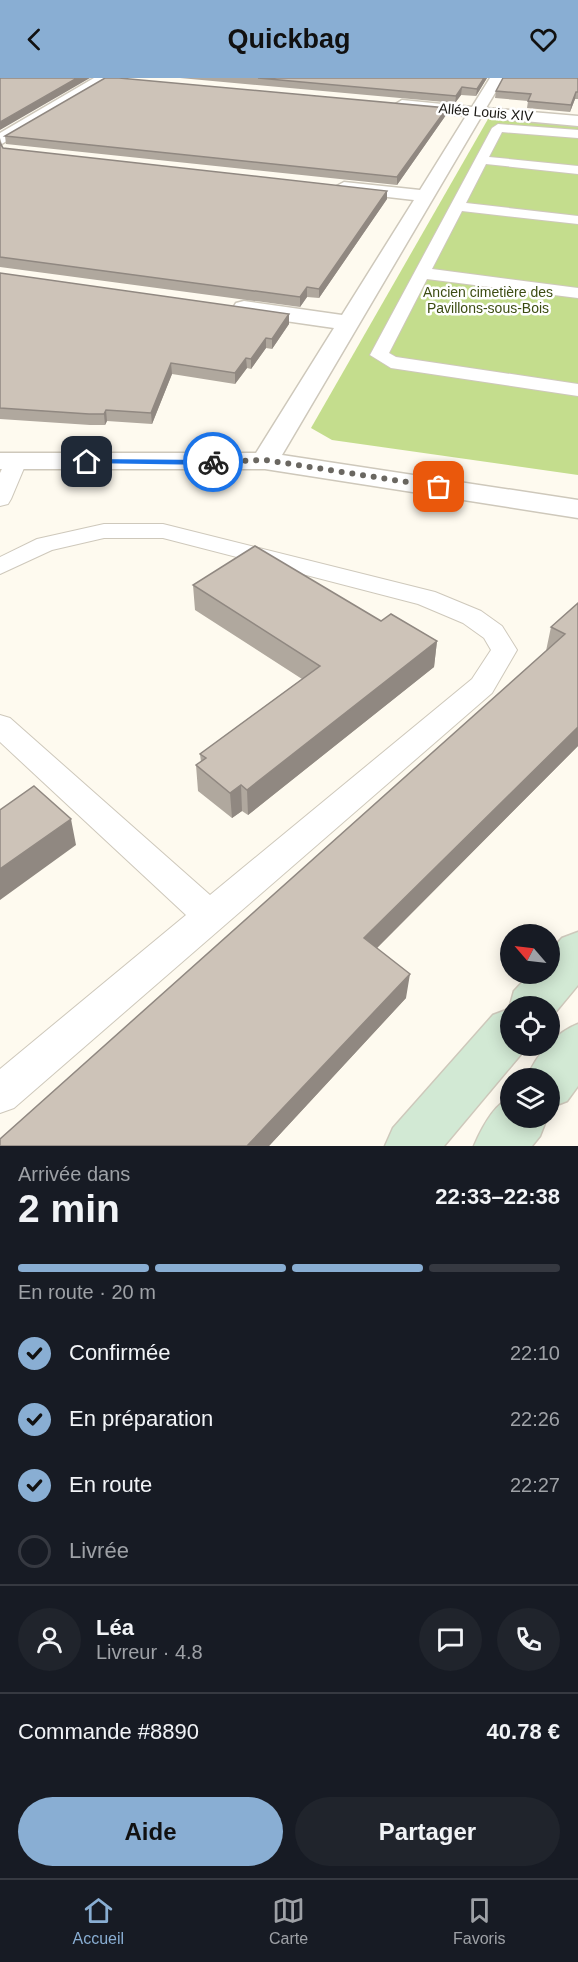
<!DOCTYPE html>
<html lang="fr">
<head>
<meta charset="utf-8">
<style>
	body { margin:0; font-family:Arial,sans-serif; background:#20242c; color:#f1f3f6; height:100vh; display:flex; flex-direction:column; font-size:22px; white-space:nowrap }
	* { box-sizing:border-box; margin:0 }
	p { font-size:20px; color:#9ea1a6 }
	.icon { flex:none; width:33px; height:33px; fill:none; stroke:currentColor; stroke-width:2; stroke-linecap:round; stroke-linejoin:round }
	.map { position:relative; height:1068px; overflow:hidden }
	.drawer { display:flex; flex-direction:column; background:#171b24; flex:1 }
	.drawer>* { flex:none }
	.needle { width:39px; rotate:298deg }
	.fabs { position:absolute; left:500px; top:846px; display:grid; gap:12px }
	.fabs a { display:grid; place-items:center; width:60px; height:60px; border-radius:50%; background:#171b24; box-shadow:0 3px 15px #0003; font-size:30px }
	.pin { position:absolute; display:grid; place-items:center; width:51px; height:51px; color:#fff; margin:-26px; border-radius:12px; box-shadow:0 3px 9px #0006 }
	.courier { position:absolute; display:grid; place-items:center; width:60px; height:60px; margin:-30px; border:4px solid #1a73e8; border-radius:50%; background:#fff; color:#222; box-shadow:0 2px 8px #0007 }
	.head em { font-style:normal; font-weight:600 }
	.head div { display:flex; flex-direction:column-reverse }
	.head { display:flex; align-items:center; justify-content:space-between; height:102px; padding:0 18px }
	h1 { font-size:39px; font-weight:600; line-height:45px }
	.bar { display:grid; grid-template-columns:repeat(4,1fr); gap:9px 6px; align-content:center; height:72px; padding:0 18px }
	.bar i { height:8px; border-radius:4px; background:#363941 }
	.bar .on { background:#89aed3 }
	.bar p { grid-column:span 4 }
	.line { display:flex; align-items:center; gap:15px; padding:0 18px; border-top:2px solid #363941 }
	.line div { flex:1 }
	.round { display:grid; place-items:center; flex:none; width:63px; height:63px; border-radius:32px; background:#20242c }
	ol { padding:0 18px; list-style:none }
	li { display:flex; align-items:center; gap:18px; height:66px }
	li p { margin-inline-start:auto }
	li .icon { padding:6px; border-radius:50%; background:#89aed3; color:#111; stroke-width:4 }
	li:last-child { color:#9ea1a6 }
	li i { width:33px; height:33px; border:3px solid #363941; border-radius:50% }
	.primary-button { display:flex; gap:12px; margin-top:auto; padding:12px 18px }
	.primary-button a { flex:1; height:69px; border-radius:36px; background:#89aed3; color:#111; font-size:24px; font-weight:600; line-height:69px; text-align:center }
	.primary-button a+a { background:#20242c; color:#f1f3f6 }
	header { display:flex; justify-content:space-between; align-items:center; height:78px; padding:0 18px; background:#89aed3; color:#111; font-size:27px; font-weight:600 }
	.tab-bar { display:flex; justify-content:space-around; align-items:center; height:84px; border-top:2px solid #363941; background:#171b24; font-size:16px; color:#9ea1a6 }
	.tab-bar a { display:grid; justify-items:center; gap:3px }
	.tab-bar .on { color:#89aed3 }
	.map>svg:first-child { display:block }
	.green { fill:#c4dd8d }
	.lines { fill:none; stroke-linecap:round; stroke-linejoin:round }
	.lane-casing { stroke:#cec8bb; stroke-width:2 }
	.street-casing { stroke:#cec8bb; stroke-width:3 }
	.secondary-casing { stroke:#cec8bb; stroke-width:3 }
	.lane { fill:#fff; fill-rule:evenodd }
	.street { fill:#fff; fill-rule:evenodd }
	.secondary { fill:#d2e9d4; fill-rule:evenodd }
	.wall { fill:#b0a89e }
	.shaded-wall { fill:#908881 }
	.building { fill:#cdc3b8; stroke:#908881; stroke-width:1.5 }
	.route { fill:#1a73e8 }
	.done { stroke:#6a6761; stroke-width:6; stroke-dasharray:0 10.8 }
	.labels { text-anchor:middle; stroke-width:5; stroke-linejoin:round; paint-order:stroke }
	.far-street-label { font-size:14px; fill:#1a1814; stroke:#fff }
	.far-park-label { font-size:14px; fill:#3c4c12; stroke:#fff }
</style>
</head>
<body>
<header><svg class="icon" aria-label="back" viewBox="0 0 24 24"><path d="M15 5l-7 7 7 7"/></svg>Quickbag<svg class="icon" aria-label="heart" viewBox="0 0 24 24"><path d="M12 20l-8-8c-3-5 5-10 8-4 3-6 11-1 8 4z"/></svg></header>
<div class="map">
<svg width="578" height="1068" viewBox="0 0 578 1068">
	<rect width="100%" height="100%" fill="#fefaef"/>
	<path class="green" d="M496,39L578,47V397L332,362L311,350L488,41Z"/>
	<g class="lines">
		<defs>
			<path id="lane" d="M498,46L578,52V60L502,54L489,79L578,88V96L486,86L466,125L578,138V146L462,133L432,191L578,210V220L427,201L389,275L396,279L578,306V318L391,290L370,277L492,50Z
				M16,377L24,378L27,383L11,421L8,426L0,428V395L8,378Z
				M104,446H163L435,514L481,533L502,548L517,572L492,615L14,1030L0,1035V991L186,837L0,664V637L10,640L210,817L472,601L491,572L484,560L463,545L418,526L163,460H104L52,472L0,496V479L37,461Z"/>
			<path id="street" d="M94,0H111L0,67V55Z
				M490,0H504L486,30L578,38V48L481,39L282,377L578,422V440L265,391H0V375H256L334,250L244,237L236,235L233,230L236,225L244,223L342,237L414,122L344,114L335,109L344,104L420,112L466,38L402,32L394,27L402,22L472,29Z"/>
			<path id="secondary" d="M578,854V907L549,942V928H510V968L527,969L444,1068H385L393,1050L493,937L509,931L514,913L530,896H549V874L562,860Z
				M578,946V1008L567,1023L549,1030V1000H527C536,977 555,955 578,946Z
				M510,1020V1040H547L540,1058L532,1068H474C481,1052 493,1027 510,1020Z"/>
		</defs>
		<use href="#lane" class="lane-casing"/>
		<use href="#street" class="street-casing"/>
		<use href="#secondary" class="secondary-casing"/>
		<use href="#lane" class="lane"/>
		<use href="#street" class="street"/>
		<use href="#secondary" class="secondary"/>
	</g>
	<path class="wall" d="M180,0H487L476,18L461,17L455,25Z
		M578,0V21H575L570,34L527,30L528,23L495,20L496,13Z
		M446,37L397,107L6,66L5,58Z
		M0,60L3,70L387,121L319,220L307,219L300,229L0,189Z
		M0,195L289,246L272,271L266,270L251,291L247,290L235,306L172,296L152,346L107,343L105,347H90L0,341Z
		M193,507L381,543L437,563L434,589L248,737L242,733L232,740L198,713L196,687L201,684L200,676L302,601L195,532Z
		M578,525V668L377,870L406,920L269,1068H0L546,573L551,549Z"/>
	<path class="shaded-wall" d="M77,0H90L0,52V44Z
		M484,0H487L476,18L477,11Z
		M462,9L461,17L455,25L456,18Z
		M576,14L575,21L570,34L571,27Z
		M447,30L446,37L397,107V99Z
		M387,113V121L319,220V211Z
		M307,209V219L300,229V219Z
		M289,236V246L272,271V261Z
		M266,260V270L251,291V281Z
		M246,280L247,290L235,306V295Z
		M171,285L172,296L152,346L151,335Z
		M106,332L107,343L105,347L104,336Z
		M437,563L434,589L248,737L247,712Z
		M578,649V668L362,885L364,860Z
		M241,707L242,733L232,740L230,715Z
		M71,741L76,767L0,822V791Z
		M410,896L406,920L269,1068H247Z"/>
	<path class="building" d="M0,0H77L0,44Z
		M105,0H119L447,30L397,99L5,58Z
		M258,0H484L477,11L462,9L456,18Z
		M503,0H578V14H576L571,27L528,23L531,16L496,13Z
		M0,65L3,70L387,113L319,211L307,209L300,219L0,179Z
		M0,195L289,236L272,261L266,260L251,281L246,280L235,295L171,285L151,335L106,332L104,336H89L0,330Z
		M255,468L381,543L391,536L437,563L247,712L241,707L230,715L196,687L206,680L200,676L320,588L193,507Z
		M578,525V649L364,860L410,896L247,1068H0V1061L565,556L551,549Z
		M34,708L71,741L0,791V732Z"/>
	<path class="route" d="M87,381L213,382L218,384L213,387L84,385Z"/>
	<g class="lines">
		<path class="done" d="M213,384L265,382L439,409"/>
	</g>
	<g class="labels">
		<g class="far-street-label">
			<text transform="translate(486 34) rotate(5)" y="5">Allée Louis XIV</text>
		</g>
		<g class="far-park-label">
			<text x="488" y="219">Ancien cimetière des<tspan x="488" dy="16">Pavillons-sous-Bois</tspan></text>
		</g>
	</g>
</svg>
<div class="fabs">
<a><svg class="needle" viewBox="-14 -14 28 28"><path d="M0-13l5 13h-10z" fill="#e53935"/><path d="M0 13l5-13h-10z" fill="#9ea1a6"/></svg></a>
<a><svg class="icon" aria-label="locate" viewBox="0 0 24 24"><circle cx="12" cy="12" r="6"/><path d="M12 2v4M12 18v4M2 12h4M18 12h4"/></svg></a>
<a><svg class="icon" aria-label="layers" viewBox="0 0 24 24"><path d="M12 4l9 5-9 5-9-5zM3 14l9 5 9-5"/></svg></a>
</div>
<div class="pin" style="left:439px;top:409px;background:#ea580c"><svg class="icon" aria-label="bag" viewBox="0 0 24 24"><path d="M5 8h14l-1 12H6zM9 8a3 3 0 0 1 6 0"/></svg></div>
<div class="pin" style="left:87px;top:384px;background:#1f2937"><svg class="icon" aria-label="home" viewBox="0 0 24 24"><path d="M3 11l9-7 9 7M6 9v11h12V9"/></svg></div>
<div class="courier" style="left:213px;top:384px"><svg class="icon" aria-label="bike" viewBox="0 0 24 24"><circle cx="6" cy="16" r="4"/><circle cx="18" cy="16" r="4"/><path d="M6 16l4-8h5l3 8M10 8l3 8H6M13 5h3"/></svg></div>
</div>
<section class="drawer">
<div class="head"><div><h1>2 min</h1><p>Arrivée dans</p></div><em>22:33–22:38</em></div>
<div class="bar"><i class="on"></i><i class="on"></i><i class="on"></i><i></i><p>En route · 20 m</p></div>
<ol>
<li><svg class="icon" aria-label="check" viewBox="0 0 24 24"><path d="M5 12l5 5 9-10"/></svg>Confirmée<p>22:10</p></li>
<li><svg class="icon" aria-label="check" viewBox="0 0 24 24"><path d="M5 12l5 5 9-10"/></svg>En préparation<p>22:26</p></li>
<li><svg class="icon" aria-label="check" viewBox="0 0 24 24"><path d="M5 12l5 5 9-10"/></svg>En route<p>22:27</p></li>
<li><i></i>Livrée</li>
</ol>
<div class="line" style="height:108px"><a class="round"><svg class="icon" aria-label="person" viewBox="0 0 24 24"><circle cx="12" cy="8" r="4"/><path d="M4 21q1-7 8-7t8 7"/></svg></a><div><b>Léa</b><p>Livreur · 4.8</p></div><a class="round"><svg class="icon" aria-label="chat" viewBox="0 0 24 24"><path d="M4 5h16v11H9l-5 4z"/></svg></a><a class="round"><svg class="icon" aria-label="phone" viewBox="0 0 24 24"><path d="M5 4h4l2 5-3 2q2 4 5 5l2-3 5 2v4C11 20 4 13 5 4z"/></svg></a></div>
<div class="line" style="height:78px"><div>Commande #8890</div><b>40.78 €</b></div>
<div class="primary-button"><a>Aide</a><a>Partager</a></div>
</section>
<nav class="tab-bar">
<a class="on"><svg class="icon" aria-label="home" viewBox="0 0 24 24"><path d="M3 11l9-7 9 7M6 9v11h12V9"/></svg>Accueil</a>
<a><svg class="icon" aria-label="map" viewBox="0 0 24 24"><path d="M3 6l6-2 6 2 6-2v14l-6 2-6-2-6 2zM9 4v14M15 6v14"/></svg>Carte</a>
<a><svg class="icon" aria-label="saved" viewBox="0 0 24 24"><path d="M7 4h10v16l-5-4-5 4z"/></svg>Favoris</a>
</nav>
</body>
</html>
